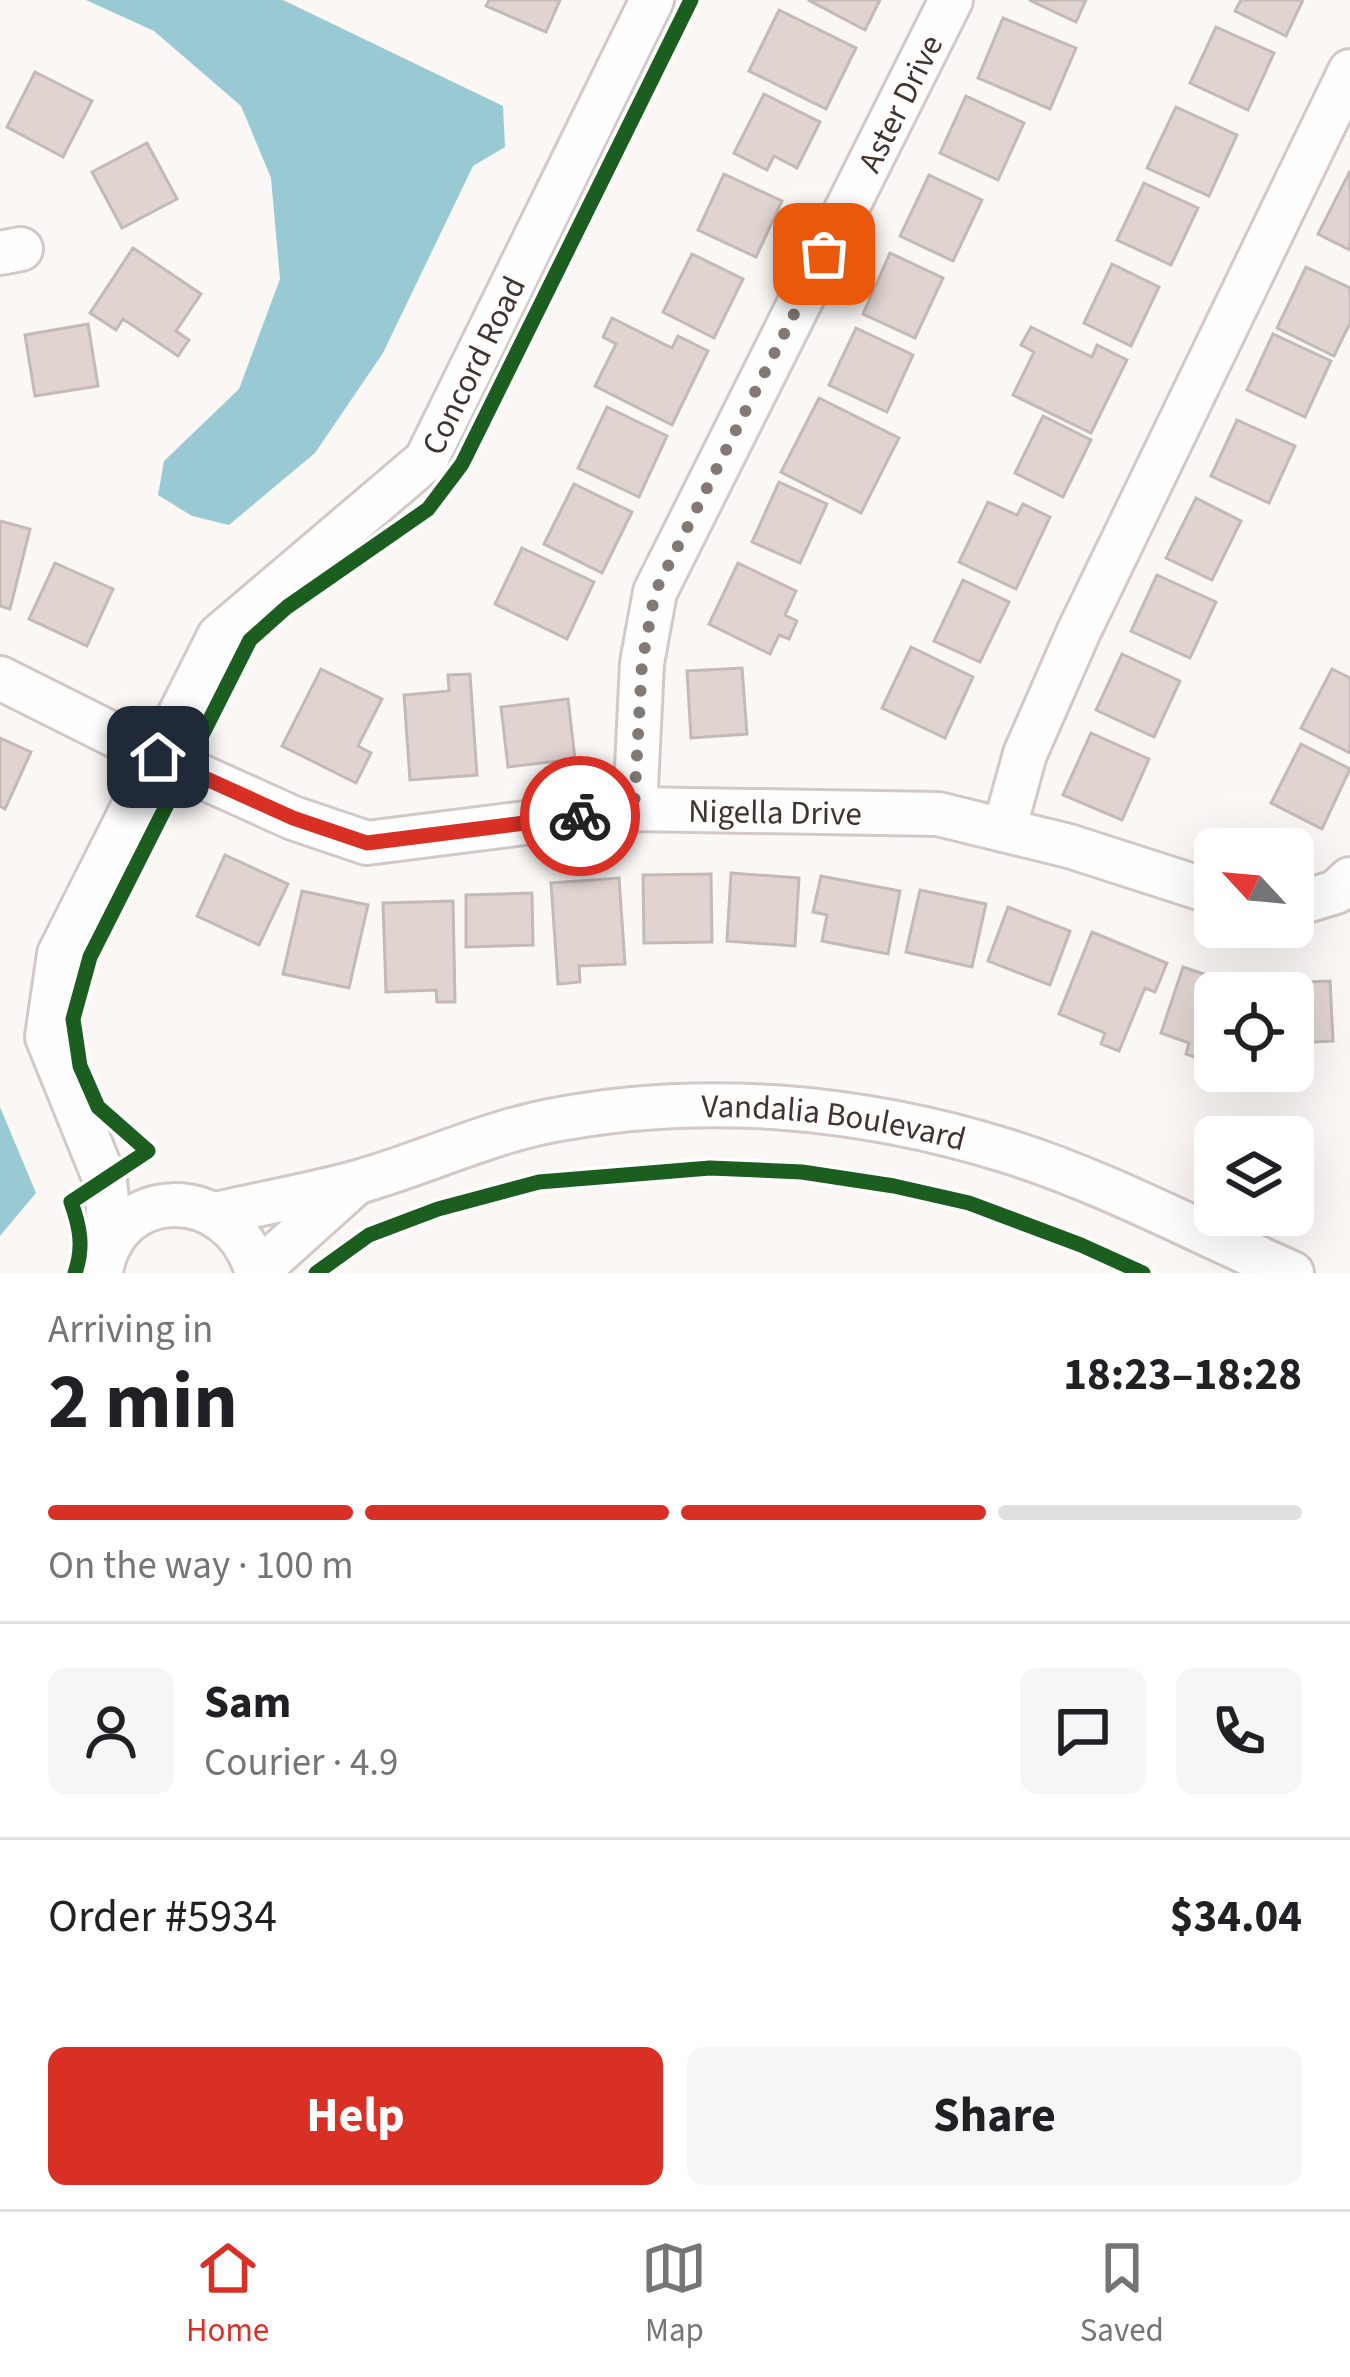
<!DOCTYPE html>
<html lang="en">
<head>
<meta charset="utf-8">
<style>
	body { margin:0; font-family:"Source Sans 3",sans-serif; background:#f6f6f6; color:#202124; height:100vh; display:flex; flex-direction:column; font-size:45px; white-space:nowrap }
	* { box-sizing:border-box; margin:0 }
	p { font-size:39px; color:#757577 }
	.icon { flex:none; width:66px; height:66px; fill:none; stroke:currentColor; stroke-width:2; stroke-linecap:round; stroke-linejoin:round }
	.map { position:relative; height:1273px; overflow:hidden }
	.panel { display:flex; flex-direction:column; background:#fff; flex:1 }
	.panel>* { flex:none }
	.needle { width:78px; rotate:296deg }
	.fabs { position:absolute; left:1194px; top:828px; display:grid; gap:24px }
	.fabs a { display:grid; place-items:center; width:120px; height:120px; border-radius:18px; background:#fff; box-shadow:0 12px 48px #0002; font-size:60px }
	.pin { position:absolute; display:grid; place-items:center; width:102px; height:102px; color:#fff; margin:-51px; border-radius:24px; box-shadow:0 6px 18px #0006 }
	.courier { position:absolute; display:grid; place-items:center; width:120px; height:120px; margin:-60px; border:9px solid #d93025; border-radius:50%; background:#fff; color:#222; box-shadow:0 3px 15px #0007 }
	.summary em { font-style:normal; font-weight:700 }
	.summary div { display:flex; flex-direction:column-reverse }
	.summary { display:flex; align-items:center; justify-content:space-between; height:204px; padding:0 48px }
	h1 { font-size:78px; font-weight:700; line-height:90px }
	.bar { display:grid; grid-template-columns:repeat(4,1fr); gap:18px 12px; align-content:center; height:144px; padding:0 48px }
	.bar i { height:15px; border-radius:9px; background:#e0e0e0 }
	.bar .active { background:#d93025 }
	.bar p { grid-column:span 4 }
	.line { display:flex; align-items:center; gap:30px; padding:0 48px; border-top:3px solid #e0e0e0 }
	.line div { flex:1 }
	.round { display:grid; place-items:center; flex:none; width:126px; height:126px; border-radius:18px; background:#f6f6f6 }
	.primary-button { display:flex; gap:24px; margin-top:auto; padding:24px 48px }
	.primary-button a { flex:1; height:138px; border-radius:18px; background:#d93025; color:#fff; font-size:48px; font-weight:700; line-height:138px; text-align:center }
	.primary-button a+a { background:#f6f6f6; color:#202124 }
	.tab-bar { display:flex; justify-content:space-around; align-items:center; height:168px; border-top:3px solid #e0e0e0; background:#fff; font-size:33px; color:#757577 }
	.tab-bar a { display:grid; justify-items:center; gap:6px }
	.tab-bar .active { color:#d93025 }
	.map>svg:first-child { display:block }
	.water { fill:#99cad3 }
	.building { fill:#e1d4d0; stroke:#c3bab8; stroke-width:3 }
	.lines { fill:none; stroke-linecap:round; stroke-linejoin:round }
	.minor-casing { stroke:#d2c9c6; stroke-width:48 }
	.minor { stroke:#fefefe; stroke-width:42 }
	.cycleway-casing { stroke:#fff; stroke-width:22 }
	.cycleway { stroke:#1b5e20; stroke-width:15 }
	.done { stroke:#827874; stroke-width:12; stroke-dasharray:0 21.6 }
	.route { stroke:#d93025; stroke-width:15 }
	.labels { text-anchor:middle; stroke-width:9; stroke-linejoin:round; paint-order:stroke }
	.street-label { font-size:33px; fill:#41342e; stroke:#fff }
</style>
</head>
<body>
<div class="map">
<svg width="1350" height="1273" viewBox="0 0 1350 1273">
	<rect width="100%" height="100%" fill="#fbf7f5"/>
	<path class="water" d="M86,0H283L503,106L505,147L473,166L383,353L315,453L229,525L192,516L158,495L164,461L239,389L280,279L271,178L241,106L154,31Z
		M0,1107L36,1193L0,1236Z"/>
	<path class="building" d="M489,0H560L546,32L486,6Z
		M808,0H880L865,30Z
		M1029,0H1086L1076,22Z
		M1241,0H1303L1286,36L1235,11Z
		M779,10L856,48L826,109L749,71Z
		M1003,18L1076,48L1050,109L978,78Z
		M1216,27L1274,53L1248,110L1190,83Z
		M35,72L92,101L63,157L7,127Z
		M764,94L820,122L797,168L774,156L767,170L734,153Z
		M966,96L1024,123L998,180L940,153Z
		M1176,107L1237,135L1209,196L1147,168Z
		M147,143L177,199L122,228L92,172Z
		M1350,171V250L1318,234Z
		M724,174L782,201L756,257L698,230Z
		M929,175L982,200L953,261L900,236Z
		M1144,183L1198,208L1171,265L1117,240Z
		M133,248L201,294L176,331L189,340L178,356L123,319L116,330L90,313Z
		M890,253L943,278L915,338L863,314Z
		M692,254L743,279L714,338L663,312Z
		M1112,264L1159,287L1131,346L1084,323Z
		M1306,267L1350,288V323L1334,356L1277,328Z
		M612,318L672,348L678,336L708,351L672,425L595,386L616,344L603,337Z
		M88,324L98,386L35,396L25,335Z
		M1031,327L1092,357L1097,345L1127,360L1091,433L1013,395L1034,352L1021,345Z
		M856,328L913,355L887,412L829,385Z
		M1273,334L1331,361L1305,417L1247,390Z
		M819,398L899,438L861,513L781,472Z
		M607,407L667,436L639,497L578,468Z
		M1043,416L1091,440L1063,497L1015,473Z
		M1237,420L1295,446L1269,503L1211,476Z
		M779,482L827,504L800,563L752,542Z
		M574,484L632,512L602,573L544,544Z
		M1196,498L1241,521L1212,580L1166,558Z
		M988,502L1017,515L1023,504L1050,517L1016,589L959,562Z
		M0,521L30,529L10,609L0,606Z
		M522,548L594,582L567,639L495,604Z
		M55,563L113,589L87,646L29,619Z
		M738,563L796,591L785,615L797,621L789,639L779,635L770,654L709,624Z
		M1157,575L1216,602L1190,658L1131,631Z
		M963,580L1009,602L980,662L934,641Z
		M911,647L973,677L945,738L882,708Z
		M1122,654L1180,681L1154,737L1096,710Z
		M742,668L747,734L691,738L687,671Z
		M321,669L382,699L358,746L371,753L356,783L282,746Z
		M1332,669L1350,678V753L1301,728Z
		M470,674L477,775L410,780L404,695L449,691L448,675Z
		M568,699L575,759L508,767L501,707Z
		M1091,733L1149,759L1122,820L1063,795Z
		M0,738L31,752L5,809L0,806Z
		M1301,744L1350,769L1322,829L1271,803Z
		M225,855L288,884L259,945L197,916Z
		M731,873L799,878L795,946L727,941Z
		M711,874L712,942L644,943L643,875Z
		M821,876L900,891L888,954L822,941L827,915L813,912Z
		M619,878L625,964L579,966L580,982L558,984L551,883Z
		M920,890L986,904L972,967L906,952Z
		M302,891L368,905L349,988L283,974Z
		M532,893L533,945L466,947V895Z
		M453,901L455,1002H437L436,990L386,992L383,903Z
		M1008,907L1070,931L1050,985L988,961Z
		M1092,932L1167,963L1155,992L1145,988L1119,1051L1101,1044L1105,1033L1059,1014Z
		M1183,967L1246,988L1245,993H1215V1047L1209,1062L1186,1054L1189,1043L1161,1033Z
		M1330,981L1333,1041L1293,1043V993H1264L1263,984Z"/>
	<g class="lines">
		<defs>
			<g id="minor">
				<path d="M0,253L21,249"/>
				<path id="s1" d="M0,678L158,757L293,818L367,843L635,809L938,814L1069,846L1215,893"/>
				<path id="s2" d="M635,809L642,663L655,592L951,0"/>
				<path d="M1004,830L1025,754L1079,631L1350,71"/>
				<path d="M1293,905L1336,892L1350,879"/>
				<path id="s3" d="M216,1214C263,1203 311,1195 358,1182C422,1164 484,1134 549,1121C701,1091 859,1105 1007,1151C1106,1182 1198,1232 1292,1273"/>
				<path id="s4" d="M111,1243L105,1180L47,1037L59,954L219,636L426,460L652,0"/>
				<path d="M257,1272L356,1183"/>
				<path d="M101,1273C112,1185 231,1180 257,1273"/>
			</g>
		</defs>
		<use href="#minor" class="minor-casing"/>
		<use href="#minor" class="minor"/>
		<defs>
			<path id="cycleway" d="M75,1273C84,1247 80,1227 71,1202L148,1151L98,1107L80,1066L73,1019L90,957L250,640L287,607L428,509L462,464L691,0
				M316,1273L369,1235L438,1209L539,1182L710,1168L802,1172L894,1186L969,1203L1081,1245L1143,1273"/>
		</defs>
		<use href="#cycleway" class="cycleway-casing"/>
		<use href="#cycleway" class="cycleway"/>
	</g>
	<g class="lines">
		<path class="done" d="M580,816L634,809L642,663L655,592L824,254"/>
		<path class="route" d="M158,757L293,818L367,843L580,816"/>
	</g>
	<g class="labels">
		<g class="street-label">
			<text dy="12" stroke="none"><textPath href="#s2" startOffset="765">Aster Drive</textPath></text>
			<text dy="12" stroke="none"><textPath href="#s4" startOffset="1035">Concord Road</textPath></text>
			<text dy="12" stroke="none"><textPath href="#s1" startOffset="813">Nigella Drive</textPath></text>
			<text dy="12" stroke="none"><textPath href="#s3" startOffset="633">Vandalia Boulevard</textPath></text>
		</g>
	</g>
</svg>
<div class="fabs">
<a><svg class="needle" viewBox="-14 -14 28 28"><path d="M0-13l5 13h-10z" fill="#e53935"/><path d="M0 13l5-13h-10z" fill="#757577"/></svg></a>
<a><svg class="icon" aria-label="locate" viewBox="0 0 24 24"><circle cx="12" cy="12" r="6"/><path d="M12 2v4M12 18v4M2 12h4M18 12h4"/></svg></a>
<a><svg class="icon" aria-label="layers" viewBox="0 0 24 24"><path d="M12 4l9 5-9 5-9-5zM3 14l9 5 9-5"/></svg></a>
</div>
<div class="pin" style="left:824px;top:254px;background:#ea580c"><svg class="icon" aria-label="bag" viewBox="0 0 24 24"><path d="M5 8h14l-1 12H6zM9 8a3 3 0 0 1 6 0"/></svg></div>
<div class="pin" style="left:158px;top:757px;background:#1f2937"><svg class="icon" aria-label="home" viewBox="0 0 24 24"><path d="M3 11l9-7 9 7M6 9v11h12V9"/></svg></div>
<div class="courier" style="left:580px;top:816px"><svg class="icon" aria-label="bike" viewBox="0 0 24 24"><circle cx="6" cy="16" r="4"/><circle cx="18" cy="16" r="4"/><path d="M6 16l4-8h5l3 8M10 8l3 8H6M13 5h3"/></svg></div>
</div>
<section class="panel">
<div class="summary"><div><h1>2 min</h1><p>Arriving in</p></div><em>18:23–18:28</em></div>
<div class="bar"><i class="active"></i><i class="active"></i><i class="active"></i><i></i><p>On the way · 100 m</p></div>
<div class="line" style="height:216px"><a class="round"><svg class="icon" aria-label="person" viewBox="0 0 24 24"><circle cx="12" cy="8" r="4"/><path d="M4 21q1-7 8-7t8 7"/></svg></a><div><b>Sam</b><p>Courier · 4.9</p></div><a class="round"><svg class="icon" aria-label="chat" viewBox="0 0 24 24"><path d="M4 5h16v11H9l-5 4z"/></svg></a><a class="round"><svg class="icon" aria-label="phone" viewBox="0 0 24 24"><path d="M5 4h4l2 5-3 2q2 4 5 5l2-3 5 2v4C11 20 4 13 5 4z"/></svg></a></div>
<div class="line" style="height:156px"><div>Order #5934</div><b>$34.04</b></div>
<div class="primary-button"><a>Help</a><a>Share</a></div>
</section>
<nav class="tab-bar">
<a class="active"><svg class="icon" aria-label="home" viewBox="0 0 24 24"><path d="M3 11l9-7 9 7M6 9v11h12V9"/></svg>Home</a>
<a><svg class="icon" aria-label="map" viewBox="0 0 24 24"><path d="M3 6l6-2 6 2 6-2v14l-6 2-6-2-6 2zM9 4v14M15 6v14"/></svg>Map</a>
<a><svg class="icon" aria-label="saved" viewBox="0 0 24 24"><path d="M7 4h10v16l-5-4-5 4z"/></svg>Saved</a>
</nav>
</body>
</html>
